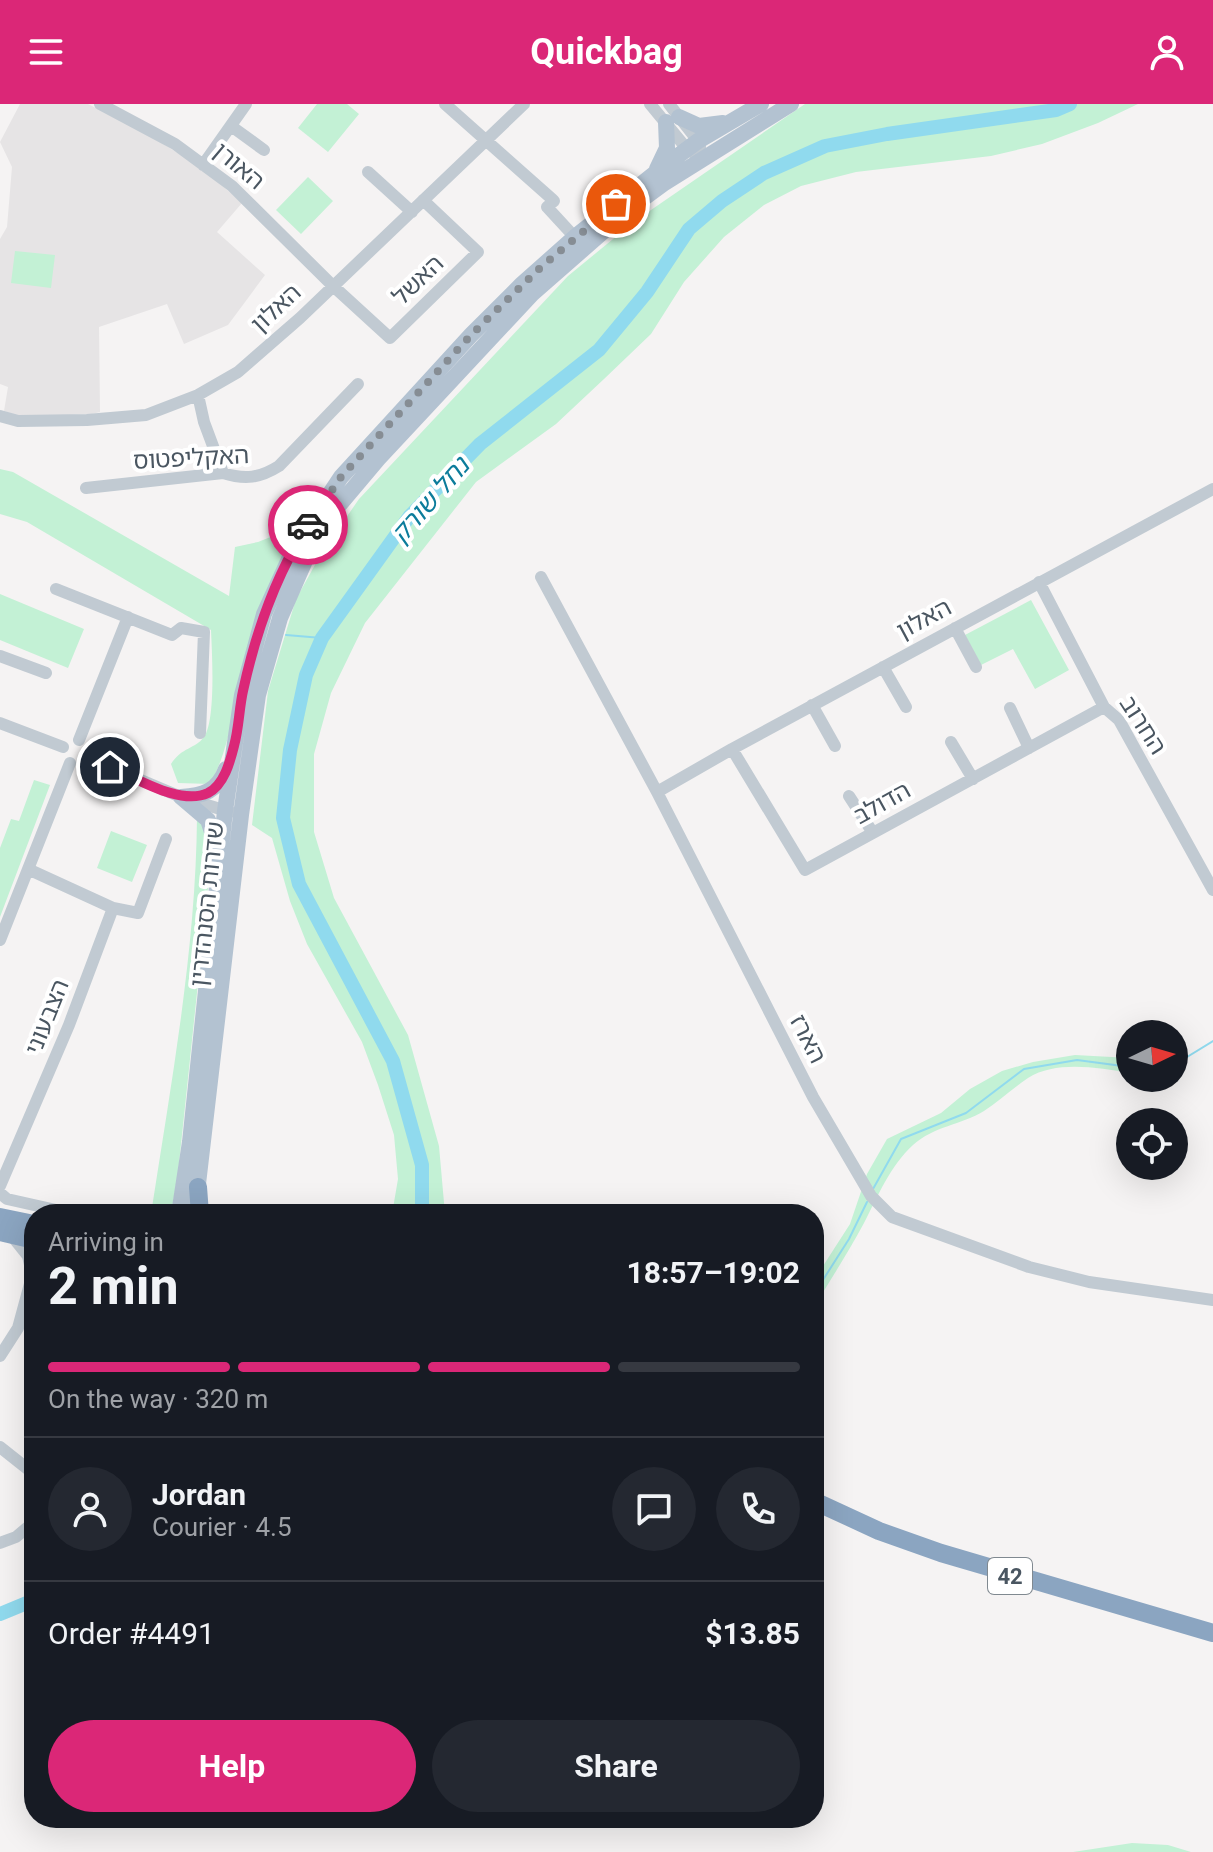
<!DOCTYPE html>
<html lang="en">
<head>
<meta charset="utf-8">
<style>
	body { margin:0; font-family:Roboto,"Noto Sans Hebrew",sans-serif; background:#242831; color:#f1f3f6; height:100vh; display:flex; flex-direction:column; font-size:30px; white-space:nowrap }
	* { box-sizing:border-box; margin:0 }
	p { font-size:26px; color:#9ea1a6 }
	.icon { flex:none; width:44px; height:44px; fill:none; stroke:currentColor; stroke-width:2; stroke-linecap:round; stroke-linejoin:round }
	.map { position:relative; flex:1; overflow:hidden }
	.side { position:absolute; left:24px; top:1100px; width:800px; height:624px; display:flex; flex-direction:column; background:#171b24; border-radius:32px; box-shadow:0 8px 32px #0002 }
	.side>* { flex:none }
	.needle { width:52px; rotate:85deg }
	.controls { position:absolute; left:1116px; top:916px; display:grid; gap:16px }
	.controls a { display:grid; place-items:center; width:72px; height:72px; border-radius:50%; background:#171b24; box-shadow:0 8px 32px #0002; font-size:40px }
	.pin { position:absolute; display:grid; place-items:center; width:68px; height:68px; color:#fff; margin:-34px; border:4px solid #fff; border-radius:50%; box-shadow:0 2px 8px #0007 }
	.courier { position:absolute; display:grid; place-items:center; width:80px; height:80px; margin:-40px; border:6px solid #db2777; border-radius:50%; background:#fff; color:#222; box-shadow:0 2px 10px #0007 }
	.summary em { font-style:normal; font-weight:700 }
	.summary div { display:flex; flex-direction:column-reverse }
	.summary { display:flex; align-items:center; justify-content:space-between; height:136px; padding:0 24px }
	h1 { font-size:52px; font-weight:700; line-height:60px }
	.bar { display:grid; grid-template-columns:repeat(4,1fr); gap:12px 8px; align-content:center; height:96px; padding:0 24px }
	.bar i { height:10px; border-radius:6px; background:#363941 }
	.bar .active { background:#db2777 }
	.bar p { grid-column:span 4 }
	.line { display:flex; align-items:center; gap:20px; padding:0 24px; border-top:2px solid #363941 }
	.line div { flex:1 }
	.round { display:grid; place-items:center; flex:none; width:84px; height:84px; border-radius:42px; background:#242831 }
	.button { display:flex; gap:16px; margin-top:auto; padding:16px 24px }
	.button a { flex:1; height:92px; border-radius:48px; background:#db2777; color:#fff; font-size:32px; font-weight:700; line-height:92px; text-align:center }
	.button a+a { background:#242831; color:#f1f3f6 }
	header { display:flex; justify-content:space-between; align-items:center; height:104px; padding:0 24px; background:#db2777; color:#fff; font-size:36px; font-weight:700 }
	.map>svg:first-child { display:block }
	.education { fill:#e6e4e5 }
	.green { fill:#c3f1d5 }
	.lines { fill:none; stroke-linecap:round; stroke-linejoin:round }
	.stream { stroke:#90daee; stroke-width:2 }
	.river { stroke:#90daee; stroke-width:14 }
	.minor { stroke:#c1cad2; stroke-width:12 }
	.major { stroke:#b3c2d1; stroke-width:16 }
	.highway { stroke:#8ba5c1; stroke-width:18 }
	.done { stroke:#868d94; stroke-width:8; stroke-dasharray:0 14.4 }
	.route { stroke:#db2777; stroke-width:10 }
	.labels { text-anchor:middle; stroke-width:8; stroke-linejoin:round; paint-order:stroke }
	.shield { fill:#fff; stroke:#808990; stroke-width:2 }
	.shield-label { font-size:22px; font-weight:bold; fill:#4a5661 }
	.street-label { font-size:24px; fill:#4a5661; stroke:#fff }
	.water-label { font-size:26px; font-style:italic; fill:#0c7c9b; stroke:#fff }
</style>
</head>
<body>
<header><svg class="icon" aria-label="menu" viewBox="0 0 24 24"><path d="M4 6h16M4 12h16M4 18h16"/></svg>Quickbag<svg class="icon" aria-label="person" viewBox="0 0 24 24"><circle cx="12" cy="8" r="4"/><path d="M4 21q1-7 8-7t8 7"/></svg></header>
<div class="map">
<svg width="1213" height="1748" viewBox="0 0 1213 1748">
	<rect width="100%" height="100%" fill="#f5f3f3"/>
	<path class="education" d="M20,0H88L152,33L202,64L242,99L217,128L265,171L228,221L184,240L167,200L99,223L100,308L92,310L22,313L4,307L8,283L0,280V135L7,123L12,63L0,38Z"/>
	<path class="green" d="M317,0H347L359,10L328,48L298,24Z
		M805,0H1054L1056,9L1055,0H1138L1098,19L1042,40L991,52L856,68L801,82L764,101L724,133L684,178L651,230L604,275L556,320L476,378L365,519L331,589L314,650V728L334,794L408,931L439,1042L445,1110H392L398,1075L394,1031L378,981L362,938L307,840L290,797L272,734L252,721L268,587L296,495L321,450L359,395L568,172L635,117Z
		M308,73L333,97L301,130L276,106Z
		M15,147L55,151L51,184L11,179Z
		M0,365L13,368L229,492L235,443L258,438L293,424C274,474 256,524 242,575C232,612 228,648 210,680L178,679L171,660C182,643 195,645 204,633C216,616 212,549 211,526L27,418L0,410Z
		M0,490L84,525L68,564L0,536Z
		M1031,496L1069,566L1035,585L1013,545L981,561L965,531Z
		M34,676L50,681L0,813V744L11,715L19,717Z
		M197,713L213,737L178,1069L171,1110H151C171,980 196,845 197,713Z
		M111,727L147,741L132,778L97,764Z
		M1075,951L1130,954V969C1098,964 1057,956 1028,974C1013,984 999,997 984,1007C961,1021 934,1022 913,1041C890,1062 878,1092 864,1119C849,1147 831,1175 814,1203V1176L850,1120L867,1070L887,1035L941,1009L970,985L1002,967L1033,958Z
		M1132,1739L1168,1741L1191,1748H1073Z"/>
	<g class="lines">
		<path class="stream" d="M286,531L322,534
			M1174,961L1213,937
			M873,1085L901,1035L966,1009L1024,965L1077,956L1130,963
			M814,1190L849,1135L867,1098"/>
		<path class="river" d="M422,1110V1061L393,957L299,780L283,714L290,646L306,571L322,534L409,413L480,340L599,246L647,188L689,125L722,97L764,69L825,42L887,30L1056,6L1070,0
			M0,1510L34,1496"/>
		<path class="minor" d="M100,0L175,40L232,82L332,181L390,234L478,148L423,96
			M445,0L552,95L554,97L547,103L570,128
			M650,0L687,45L702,54
			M669,0L698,37L700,43
			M231,22L264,46
			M203,61L246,0
			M368,68L412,108
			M198,291L204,318L223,369
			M0,312L18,317L87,316L146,311L198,291L238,268L300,214L524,0
			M86,384L223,369C245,376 260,374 279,362L358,280
			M541,473L657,688L813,993L871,1092L892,1113L1029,1163L1089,1178L1213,1196
			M1039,478L1104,603L1119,616L1213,786
			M56,485L172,531L181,524L204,528L200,629
			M955,524L976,563
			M0,552L46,569
			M883,563L906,603
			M812,601L835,642
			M1010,604L1029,644
			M0,619L63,643
			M79,636L128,513
			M951,638L973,675
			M732,645L805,766L1104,603
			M86,653L181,693L230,708
			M657,688L732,645L1213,385
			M849,692L873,729
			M113,804L138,809L166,735
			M0,836L70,659
			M0,1082L69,921L113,804L30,766
			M0,1089L7,1095L74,1110
			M12,1132L28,1152L32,1170
			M0,1252L18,1224L34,1165
			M0,1343L34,1370
			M0,1439L16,1433L34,1418"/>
		<path class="major" d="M679,13L699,22L723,19
			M657,65L667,44L666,18
			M181,693L208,716L218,746
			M181,693C203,692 218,687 226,665
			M196,1097L241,711L258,591L280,514L311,443L330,412L378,355L532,190L629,105L663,80L791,0
			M179,1110L190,1038L225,707L242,591L264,510L295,442L341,373L471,231L522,180L576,132L659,66L698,37L761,0"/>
		<path class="highway" d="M198,1083L200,1110
			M0,1113L34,1120
			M0,1128L34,1136
			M814,1397L879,1427L941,1449L1213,1529"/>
	</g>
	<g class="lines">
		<path class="done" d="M308,421L341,373L471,231L540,164L616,100"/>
		<path class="route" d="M110,663C137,674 180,702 208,689C224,681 230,658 234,642C239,624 239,605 243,587C256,527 275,472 308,421"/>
	</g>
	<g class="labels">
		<rect class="shield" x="988" y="1454" width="44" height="36" rx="6"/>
		<g class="shield-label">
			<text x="1010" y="1480">42</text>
		</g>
		<g class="street-label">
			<text transform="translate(239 62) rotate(40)" y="8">האורן</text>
			<text transform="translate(418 176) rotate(-44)" y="8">האשל</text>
			<text transform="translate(276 204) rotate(-43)" y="8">האלון</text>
			<text transform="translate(191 354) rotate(-3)" y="8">האקליפטוס</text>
			<text transform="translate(924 515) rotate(-28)" y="8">האלון</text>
			<text transform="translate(1143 621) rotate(57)" y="8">החרוב</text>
			<text transform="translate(882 699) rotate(-29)" y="8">הדולב</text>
			<text transform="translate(207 800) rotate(-84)" y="8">שדרות הסנהדרין</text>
			<text transform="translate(47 913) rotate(-68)" y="8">הצבעוני</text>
			<text transform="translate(808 935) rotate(63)" y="8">הארז</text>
		</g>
		<g class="water-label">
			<text transform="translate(430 396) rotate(-49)" y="9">נחל שורק</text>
		</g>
	</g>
</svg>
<div class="controls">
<a><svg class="needle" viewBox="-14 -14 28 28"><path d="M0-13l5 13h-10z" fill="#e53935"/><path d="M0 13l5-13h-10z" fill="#9ea1a6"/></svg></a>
<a><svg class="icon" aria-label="locate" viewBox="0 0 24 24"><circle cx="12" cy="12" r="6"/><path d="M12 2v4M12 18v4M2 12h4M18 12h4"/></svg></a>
</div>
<div class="pin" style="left:616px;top:100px;background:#ea580c"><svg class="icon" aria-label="bag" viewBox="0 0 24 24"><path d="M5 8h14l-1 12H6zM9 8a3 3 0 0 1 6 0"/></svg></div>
<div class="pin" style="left:110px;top:663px;background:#1f2937"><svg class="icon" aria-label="home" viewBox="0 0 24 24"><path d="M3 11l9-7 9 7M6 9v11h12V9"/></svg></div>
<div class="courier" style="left:308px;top:421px"><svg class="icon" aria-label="car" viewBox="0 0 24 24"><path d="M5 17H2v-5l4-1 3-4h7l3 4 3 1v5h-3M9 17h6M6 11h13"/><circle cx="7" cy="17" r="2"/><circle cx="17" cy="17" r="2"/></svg></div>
<section class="side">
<div class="summary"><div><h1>2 min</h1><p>Arriving in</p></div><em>18:57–19:02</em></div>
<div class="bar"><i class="active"></i><i class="active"></i><i class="active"></i><i></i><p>On the way · 320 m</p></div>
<div class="line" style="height:144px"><a class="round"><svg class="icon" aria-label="person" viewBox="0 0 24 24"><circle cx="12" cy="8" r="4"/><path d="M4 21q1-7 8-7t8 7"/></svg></a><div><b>Jordan</b><p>Courier · 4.5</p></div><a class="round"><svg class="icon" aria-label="chat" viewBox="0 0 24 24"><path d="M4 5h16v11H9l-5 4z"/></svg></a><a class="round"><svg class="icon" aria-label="phone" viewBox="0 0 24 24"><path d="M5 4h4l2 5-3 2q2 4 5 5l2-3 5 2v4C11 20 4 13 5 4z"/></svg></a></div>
<div class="line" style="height:104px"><div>Order #4491</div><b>$13.85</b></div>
<div class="button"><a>Help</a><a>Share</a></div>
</section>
</div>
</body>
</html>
